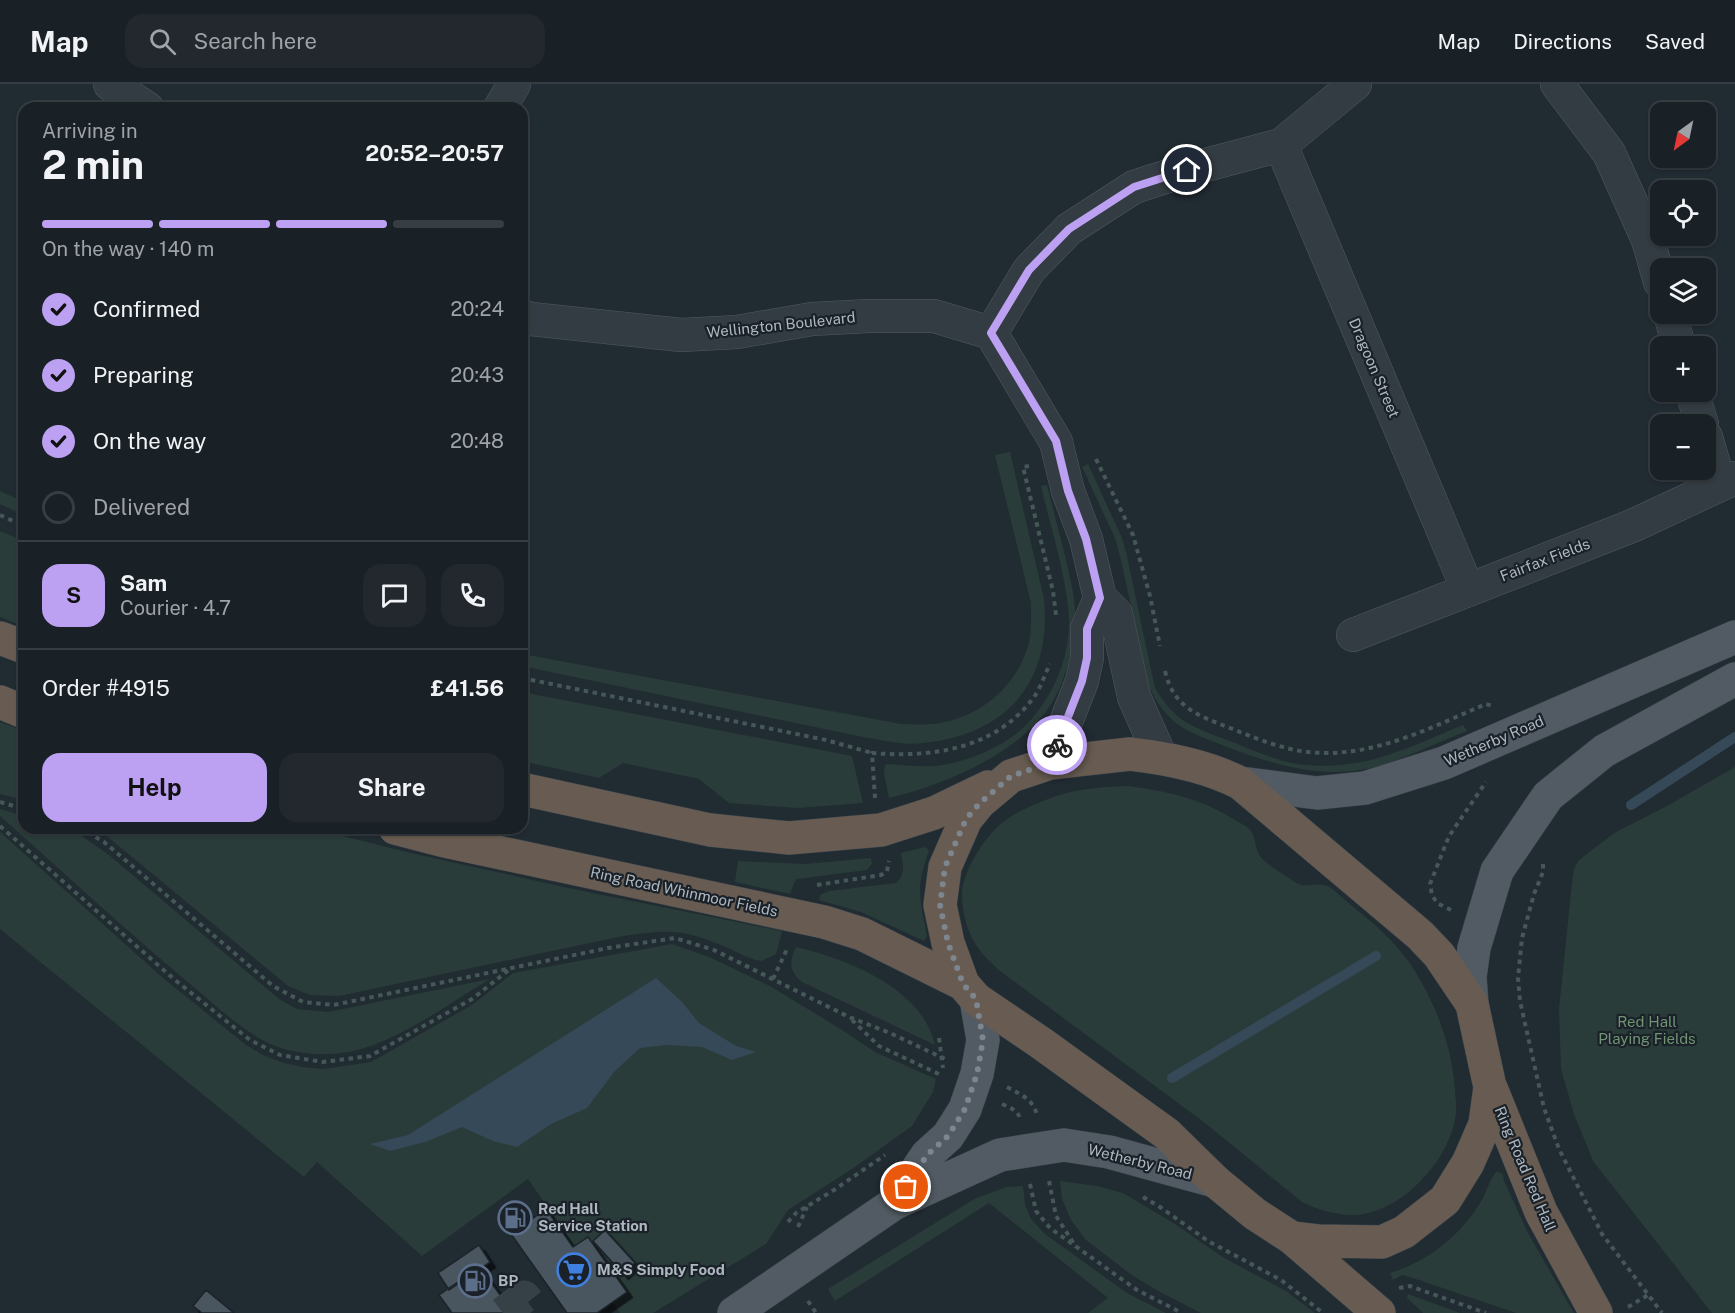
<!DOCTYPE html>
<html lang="en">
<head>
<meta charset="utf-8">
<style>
	body { margin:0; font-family:"Public Sans",sans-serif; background:#22282e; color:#f1f3f6; height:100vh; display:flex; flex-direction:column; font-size:22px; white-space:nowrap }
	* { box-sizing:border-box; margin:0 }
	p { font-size:20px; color:#9fa3a7 }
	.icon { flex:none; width:33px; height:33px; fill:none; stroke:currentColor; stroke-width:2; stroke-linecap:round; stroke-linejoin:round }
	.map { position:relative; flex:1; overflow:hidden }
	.side { position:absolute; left:18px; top:18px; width:510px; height:732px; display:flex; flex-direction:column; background:#192026; border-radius:18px; box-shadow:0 2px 4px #0004,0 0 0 2px #373e43 }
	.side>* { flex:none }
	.needle { width:39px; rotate:213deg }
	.fabs { position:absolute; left:1650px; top:18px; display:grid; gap:12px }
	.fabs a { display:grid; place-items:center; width:66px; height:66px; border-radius:12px; background:#192026; box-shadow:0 2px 4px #0004,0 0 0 2px #373e43; font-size:30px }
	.pin { position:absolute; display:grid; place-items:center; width:51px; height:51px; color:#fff; margin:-26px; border:3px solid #fff; border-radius:50%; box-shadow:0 2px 6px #0007 }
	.courier { position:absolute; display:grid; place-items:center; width:60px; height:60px; margin:-30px; border:4px solid #bca0f2; border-radius:50%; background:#fff; color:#222; box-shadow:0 2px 8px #0007 }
	.overview em { font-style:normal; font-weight:700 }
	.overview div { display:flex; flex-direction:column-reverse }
	.overview { display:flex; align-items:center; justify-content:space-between; height:102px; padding:0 24px }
	h1 { font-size:39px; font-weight:700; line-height:45px }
	.bar { display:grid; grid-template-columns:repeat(4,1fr); gap:9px 6px; align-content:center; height:72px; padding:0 24px }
	.bar i { height:8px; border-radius:4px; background:#373e43 }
	.bar .on { background:#bca0f2 }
	.bar p { grid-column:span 4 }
	.line { display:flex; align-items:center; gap:15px; padding:0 24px; border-top:2px solid #373e43 }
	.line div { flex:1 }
	.round { display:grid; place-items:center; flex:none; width:63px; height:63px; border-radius:18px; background:#22282e }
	ol { padding:0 24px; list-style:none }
	li { display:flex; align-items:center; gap:18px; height:66px }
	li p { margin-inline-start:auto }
	li .icon { padding:6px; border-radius:50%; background:#bca0f2; color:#111; stroke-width:4 }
	li:last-child { color:#9fa3a7 }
	li i { width:33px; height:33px; border:3px solid #373e43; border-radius:50% }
	.primary-button { display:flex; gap:12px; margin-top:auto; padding:12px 24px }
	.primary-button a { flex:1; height:69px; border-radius:18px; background:#bca0f2; color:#111; font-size:24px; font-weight:700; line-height:69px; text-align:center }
	.primary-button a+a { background:#22282e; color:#f1f3f6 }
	header { display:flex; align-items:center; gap:36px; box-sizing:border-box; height:84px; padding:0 30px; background:#192026; border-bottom:2px solid #373e43 }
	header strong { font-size:28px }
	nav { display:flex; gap:33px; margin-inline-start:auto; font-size:21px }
	.search { width:420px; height:54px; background:#22282e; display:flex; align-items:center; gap:15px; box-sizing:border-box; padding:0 21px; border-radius:18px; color:#9fa3a7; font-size:22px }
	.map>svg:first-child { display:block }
	.green { fill:#2a3c39 }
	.water { fill:#364958 }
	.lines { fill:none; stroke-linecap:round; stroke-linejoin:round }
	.stream { stroke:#364958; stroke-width:10 }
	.building { fill:#49555e; stroke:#1b232a; stroke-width:1.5; filter:url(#shadow) }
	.minor-tunnel { stroke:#364047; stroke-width:33; stroke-dasharray:33 16; stroke-linecap:butt }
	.minor-casing { stroke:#515a61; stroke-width:34 }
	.major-casing { stroke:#3d454d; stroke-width:34 }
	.highway-casing { stroke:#3e474e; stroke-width:34 }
	.path { stroke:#465757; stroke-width:4; stroke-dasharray:4.5 4.5; stroke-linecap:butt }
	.minor { stroke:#343c43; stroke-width:33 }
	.major { stroke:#525b63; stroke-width:33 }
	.highway { stroke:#685c52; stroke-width:33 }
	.done { stroke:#7d868e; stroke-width:6; stroke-dasharray:0 10.8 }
	.route { stroke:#bca0f2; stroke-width:8 }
	.labels { text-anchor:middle; stroke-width:4.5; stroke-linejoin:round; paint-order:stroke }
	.street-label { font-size:15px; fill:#aeb7c0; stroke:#1a2128 }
	.park-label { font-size:15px; fill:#709373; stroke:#1a2128 }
	.poi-label { font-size:15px; font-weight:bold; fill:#aeb7c0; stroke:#1a2128; text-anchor:start }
</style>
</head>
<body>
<header>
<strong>Map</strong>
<div class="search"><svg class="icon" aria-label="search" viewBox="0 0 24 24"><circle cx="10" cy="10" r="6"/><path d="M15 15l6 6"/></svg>Search here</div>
<nav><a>Map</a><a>Directions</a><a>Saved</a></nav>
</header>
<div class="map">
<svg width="1735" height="1229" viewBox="0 0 1735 1229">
	<defs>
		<filter id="shadow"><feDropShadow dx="5.5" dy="5.5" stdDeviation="0" flood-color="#0009"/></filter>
	</defs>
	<rect width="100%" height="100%" fill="#212b32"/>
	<path class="green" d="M1010,368L1044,515C1052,599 1006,651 923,659C904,662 883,656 863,653L522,582V570L901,640C912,640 923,641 934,640C976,635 1014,606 1027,565C1032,551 1031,534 1031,519L995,371Z
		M1088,380L1122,454L1126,468L1155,604C1175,638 1191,642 1227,656C1248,664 1269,674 1292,679C1318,684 1352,682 1378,674C1407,666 1435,652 1463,641L1467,647C1439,658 1410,672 1382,681C1325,698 1274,681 1222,661C1184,646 1168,641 1149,603L1120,472L1115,454L1082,383Z
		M1047,401C1053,424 1059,448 1065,472C1069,489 1074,508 1075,526C1076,557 1067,597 1049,623C1018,670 942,702 889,714L884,689L885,681L889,680C904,681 920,683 935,682C965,679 1001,664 1023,644C1051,617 1070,575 1069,537C1068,496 1050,442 1041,402Z
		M0,407L24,418V431L0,420Z
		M0,447L24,457V543L0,533Z
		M522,608L852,672L863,719L798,724L729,719L699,695L623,679L599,694L522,677Z
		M0,638L24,647V716L0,710Z
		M1735,683V1229H1712L1593,1077L1574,1030L1561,985L1559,925L1572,799L1574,785L1579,776L1593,765L1616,748L1667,722Z
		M1128,702C1167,707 1202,715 1235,736C1240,739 1247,742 1250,746C1256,753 1255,765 1260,772C1267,781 1280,788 1289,794C1306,808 1310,797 1327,802C1333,804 1340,812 1345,816C1371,837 1397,858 1415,887C1437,923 1452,963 1455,1006C1455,1014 1457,1022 1456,1029C1451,1076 1399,1133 1349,1131C1333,1130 1316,1125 1302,1118L1205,1039L1000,887C989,877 977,866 971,852C966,841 962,824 962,812C961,789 985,752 1003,738C1014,729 1030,722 1043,717C1070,705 1099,703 1128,702Z
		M0,725L24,732V744L64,745L82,752L109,771L279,915L297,925L328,928L490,895C446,921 392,963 341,969C319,972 290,969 270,960C238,944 211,917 183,894C121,842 61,786 0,732Z
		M97,744H310L411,769L568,804L782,847L776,870L761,877C748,875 734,866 721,861C680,844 666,846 623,852L339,912L310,911L288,902Z
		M0,748L163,894L246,961L263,971L281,978L302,983L323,985L371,978L472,921L513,889L672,860L709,873L770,902L839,944L875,968L936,995L933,1008L912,1042L852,1085L788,1126L766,1160L653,1229H620L528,1095L422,1172L317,1078L304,1093L0,845Z
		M925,763L929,767C915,804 920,815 927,852L924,857L861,828L819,816L820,811L829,807L896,799C906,790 903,781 901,769Z
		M871,774L872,780L867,786L797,795L794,799L790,810L735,798L738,777L806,780Z
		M796,863C846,875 922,903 935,961L802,898C789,887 789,878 796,863Z
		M1497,1087L1503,1090L1504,1097L1528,1149L1574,1229H1516L1410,1193L1402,1191L1393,1196L1390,1189C1428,1178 1462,1150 1482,1116C1487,1107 1490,1094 1497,1087Z
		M1060,1097L1097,1102L1123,1109L1175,1140L1224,1174L1286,1207L1315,1229H1201L1162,1209L1133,1192L1086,1156L1071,1136L1062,1115Z
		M1023,1102L1025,1121L1031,1135L1045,1150L1127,1209L1166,1229H1088L1108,1214L989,1119L835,1217L828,1205L976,1114L1007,1103Z
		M1408,1210L1460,1229H1423L1407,1214Z"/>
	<path class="water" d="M656,894L682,918L699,939L736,962L756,968L732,976L702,963L667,961L640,964L614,988L587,1024L551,1040L517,1063L493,1057L462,1043L425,1058L390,1067L370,1060L408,1051Z"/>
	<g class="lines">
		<path class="stream" d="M1631,721L1735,653
			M1172,994L1376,872"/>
	</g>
	<path class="building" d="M546,1125L573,1163L588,1153L627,1208L597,1229H567L511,1150Z
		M605,1146L635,1179L623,1190L593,1157Z
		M479,1161L490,1178L449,1206L438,1189Z
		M480,1183L513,1229H452L439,1211Z
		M206,1206L234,1229H202L193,1222Z"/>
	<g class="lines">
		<path class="minor-tunnel" d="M503,1229L524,1213L537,1229"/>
		<defs>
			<path id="minor" d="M110,0L147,24
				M1557,0L1609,69L1648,156L1660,198
				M500,24L514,0
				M1281,61L1468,506
				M1670,230L1679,262
				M522,232L531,235L681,251L737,248L812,235L869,232H934L991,249L1056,358L1068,407L1086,455L1100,514L1116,530L1134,613L1161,674
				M991,249L1029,186L1069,145L1134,103L1187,86L1281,61L1355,0
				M1692,308L1702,340
				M1706,353L1720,401
				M1353,551L1632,442L1735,394
				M1050,679L1082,597L1087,574V545L1100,514"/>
			<path id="major" d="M1240,699L1317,709L1365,704L1444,679L1735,553
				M1472,920L1470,893L1474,864L1497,787L1548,712L1604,667L1735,595
				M895,1119L927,1071L948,1052L965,1025L977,990L983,956L976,915
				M734,1229L895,1119L1000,1071L1064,1061L1109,1068L1215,1097"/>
			<path id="highway" d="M0,554L24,563
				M0,618L24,628
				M1130,670C1165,674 1209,683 1240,699L1420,851L1439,871L1472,920L1490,1003L1485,1040L1468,1079L1445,1116L1404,1148L1382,1158L1318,1157L1292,1154L1255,1130L1215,1097L1167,1050L1041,959L976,915L963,900L948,859L940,821L945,783L966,735L979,719L1011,692L1050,679Z
				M522,705L710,746L789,754L881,746L934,729L988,703
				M395,744L445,757L824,838L862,850L963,900
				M1491,1004L1541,1128L1596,1229
				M1292,1154L1379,1229"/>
		</defs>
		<use href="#minor" class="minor-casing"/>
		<use href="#major" class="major-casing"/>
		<use href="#highway" class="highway-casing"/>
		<path class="path" d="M1096,375L1133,451L1150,512L1160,562
			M1029,382L1023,383L1053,507L1056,531
			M0,431L24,442
			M1165,587C1174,624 1197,631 1230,644C1255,654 1281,665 1308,668C1371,675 1430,644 1486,620L1493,622
			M522,594L826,656L872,669
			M875,714L872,669C932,674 996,665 1034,613C1041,603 1045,590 1050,580
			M0,718L24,725
			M0,742L175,896L250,956L280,971L323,978L370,972L472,915L510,885
			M80,744L104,758L273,902L303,918L334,921L608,864L675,854L714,866L849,933L890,949L945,975
			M1543,780V788L1534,810L1522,854L1518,894L1520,917L1544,1024L1559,1065L1602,1150L1662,1229
			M817,801L881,791L887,787L889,777
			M1451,826L1437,819L1432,811L1430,800L1449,752L1486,698
			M773,895L788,863
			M852,936L879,962L941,991
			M939,954L943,984
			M1007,1003C1020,1010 1033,1015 1037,1031
			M1002,1020C1010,1024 1019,1026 1020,1036
			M1049,1097L1056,1132L1076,1163
			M1030,1100L1036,1127L1050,1144L1137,1206L1182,1229
			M1143,1113L1160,1123L1208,1157L1281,1196L1323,1229
			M788,1138L796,1129L834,1106L885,1071
			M798,1143L807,1123
			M1399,1204L1410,1202L1486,1229
			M808,1217L816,1229
			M1628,1223L1648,1211"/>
		<use href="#minor" class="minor"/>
		<use href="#major" class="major"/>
		<use href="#highway" class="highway"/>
	</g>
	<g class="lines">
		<path class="done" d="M906,1103L927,1071L948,1052L965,1025L977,990L983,956L976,915L963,900L948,859L940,821L945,783L966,735L980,719L1011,692L1050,679L1057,661"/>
		<path class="route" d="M1057,661L1082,597L1087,574V545L1100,514L1086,455L1068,407L1056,357L991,249L1029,186L1069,145L1134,103L1187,86"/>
	</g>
	<defs>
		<symbol id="fuel-ring" viewBox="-11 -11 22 22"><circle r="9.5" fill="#1a2128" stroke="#5c6f8a" stroke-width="1.5"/><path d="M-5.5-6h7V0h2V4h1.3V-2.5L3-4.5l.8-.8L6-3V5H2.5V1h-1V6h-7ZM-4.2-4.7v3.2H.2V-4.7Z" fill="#5c6f8a"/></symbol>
		<symbol id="supermarket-ring" viewBox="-11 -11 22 22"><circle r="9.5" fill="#1a2128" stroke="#3f7fe0" stroke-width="1.5"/><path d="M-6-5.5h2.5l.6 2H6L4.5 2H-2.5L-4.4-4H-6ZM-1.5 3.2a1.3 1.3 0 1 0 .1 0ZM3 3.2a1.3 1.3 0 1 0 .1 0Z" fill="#3f7fe0"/></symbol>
	</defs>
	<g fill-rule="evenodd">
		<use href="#fuel-ring" x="496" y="1115" width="38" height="38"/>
		<use href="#supermarket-ring" x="555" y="1167" width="38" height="38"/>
		<use href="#fuel-ring" x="456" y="1178" width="38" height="38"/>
	</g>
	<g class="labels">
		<g class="street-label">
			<text transform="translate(781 241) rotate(-6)" y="5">Wellington Boulevard</text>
			<text transform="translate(1374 284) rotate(67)" y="5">Dragoon Street</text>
			<text transform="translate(1545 476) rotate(-21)" y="5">Fairfax Fields</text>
			<text transform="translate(1494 657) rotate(-23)" y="5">Wetherby Road</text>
			<text transform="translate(684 808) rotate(12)" y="5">Ring Road Whinmoor Fields</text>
			<text transform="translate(1140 1078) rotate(14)" y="5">Wetherby Road</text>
			<text transform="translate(1525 1085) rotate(67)" y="5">Ring Road Red Hall</text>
		</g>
		<g class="park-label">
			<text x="1647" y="943">Red Hall<tspan x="1647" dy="17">Playing Fields</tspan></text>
		</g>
		<g class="poi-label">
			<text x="538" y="1130">Red Hall<tspan x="538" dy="17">Service Station</tspan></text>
			<text x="597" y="1191">M&amp;S Simply Food</text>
			<text x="498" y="1202">BP</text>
		</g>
	</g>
</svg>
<div class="fabs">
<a><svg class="needle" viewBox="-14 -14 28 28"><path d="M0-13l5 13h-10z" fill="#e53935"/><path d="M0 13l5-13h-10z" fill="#9fa3a7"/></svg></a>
<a><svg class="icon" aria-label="locate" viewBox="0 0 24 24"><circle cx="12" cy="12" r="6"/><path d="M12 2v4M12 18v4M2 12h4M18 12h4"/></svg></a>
<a><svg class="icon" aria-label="layers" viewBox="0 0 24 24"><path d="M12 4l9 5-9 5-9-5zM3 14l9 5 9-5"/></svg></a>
<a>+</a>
<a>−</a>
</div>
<div class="pin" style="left:906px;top:1103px;background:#ea580c"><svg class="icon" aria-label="bag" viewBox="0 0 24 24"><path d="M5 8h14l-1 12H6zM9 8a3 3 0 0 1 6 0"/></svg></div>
<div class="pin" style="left:1187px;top:86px;background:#1f2937"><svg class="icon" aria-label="home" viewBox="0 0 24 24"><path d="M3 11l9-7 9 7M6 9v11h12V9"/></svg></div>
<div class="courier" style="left:1057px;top:661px"><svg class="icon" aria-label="bike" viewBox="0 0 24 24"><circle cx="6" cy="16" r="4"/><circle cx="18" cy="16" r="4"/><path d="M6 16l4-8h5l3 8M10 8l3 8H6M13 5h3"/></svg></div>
<section class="side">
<div class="overview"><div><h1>2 min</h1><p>Arriving in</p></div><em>20:52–20:57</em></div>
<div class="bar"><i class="on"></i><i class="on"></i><i class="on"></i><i></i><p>On the way · 140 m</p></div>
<ol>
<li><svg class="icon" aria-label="check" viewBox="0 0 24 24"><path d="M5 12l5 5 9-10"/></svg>Confirmed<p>20:24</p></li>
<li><svg class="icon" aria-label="check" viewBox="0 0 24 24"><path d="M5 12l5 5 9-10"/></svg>Preparing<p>20:43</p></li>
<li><svg class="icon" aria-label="check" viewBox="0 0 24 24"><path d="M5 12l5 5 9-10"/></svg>On the way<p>20:48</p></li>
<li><i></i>Delivered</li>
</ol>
<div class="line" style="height:108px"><b class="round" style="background:#bca0f2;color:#111">S</b><div><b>Sam</b><p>Courier · 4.7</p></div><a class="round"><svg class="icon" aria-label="chat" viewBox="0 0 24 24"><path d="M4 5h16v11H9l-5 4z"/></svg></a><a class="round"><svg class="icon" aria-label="phone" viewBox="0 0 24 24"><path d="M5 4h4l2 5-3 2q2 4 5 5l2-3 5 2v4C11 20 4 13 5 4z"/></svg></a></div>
<div class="line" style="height:78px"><div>Order #4915</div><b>£41.56</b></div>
<div class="primary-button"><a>Help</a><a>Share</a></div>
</section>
</div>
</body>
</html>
